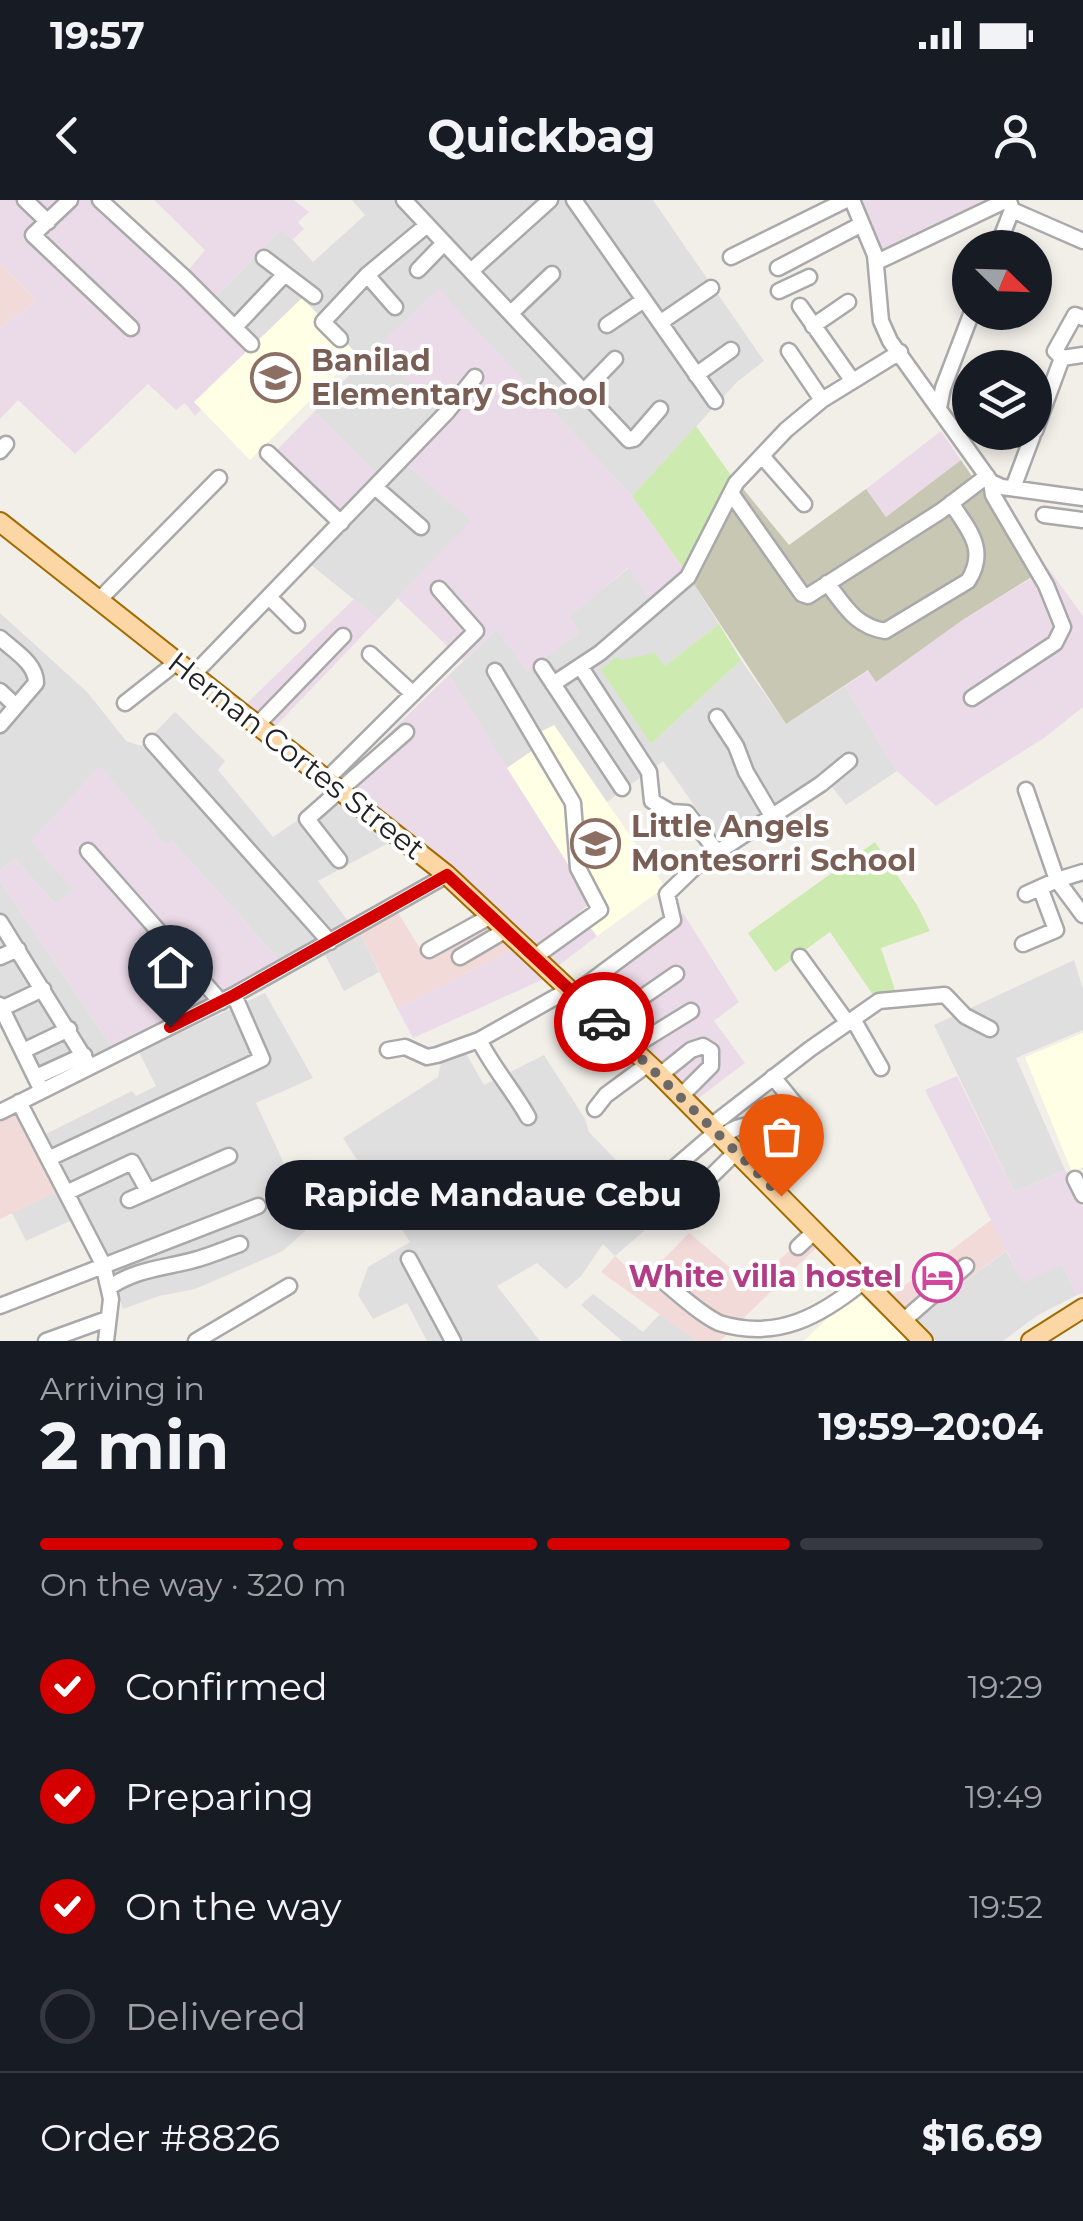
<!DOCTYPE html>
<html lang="en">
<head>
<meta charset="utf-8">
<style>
	body { margin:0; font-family:Montserrat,sans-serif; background:#20242c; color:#f1f3f6; height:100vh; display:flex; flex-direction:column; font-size:38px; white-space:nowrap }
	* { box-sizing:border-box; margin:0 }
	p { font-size:32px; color:#9ea1a6 }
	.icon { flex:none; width:55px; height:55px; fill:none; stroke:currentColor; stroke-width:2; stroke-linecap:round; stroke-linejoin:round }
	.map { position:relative; height:1141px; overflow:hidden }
	.details { display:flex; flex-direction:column; background:#171b24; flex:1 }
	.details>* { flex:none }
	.needle { width:65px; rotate:113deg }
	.buttons { position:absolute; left:952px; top:30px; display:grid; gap:20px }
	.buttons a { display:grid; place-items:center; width:100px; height:100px; border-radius:50%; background:#171b24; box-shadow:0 5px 15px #0003; font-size:50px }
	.pin { position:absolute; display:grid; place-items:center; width:85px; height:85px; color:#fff; margin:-102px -42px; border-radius:50% 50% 50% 0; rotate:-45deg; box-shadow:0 0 10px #0007 }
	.pin .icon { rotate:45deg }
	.courier { position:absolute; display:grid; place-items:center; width:100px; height:100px; margin:-50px; border:8px solid #d40000; border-radius:50%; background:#fff; color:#222; box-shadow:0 2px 12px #0007 }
	.bubble { position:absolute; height:70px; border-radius:35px; background:#171b24; box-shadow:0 5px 15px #0003; font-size:32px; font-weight:700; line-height:70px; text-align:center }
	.headline em { font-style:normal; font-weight:700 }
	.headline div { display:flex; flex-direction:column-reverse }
	.headline { display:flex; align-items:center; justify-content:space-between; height:170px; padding:0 40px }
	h1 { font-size:65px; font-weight:700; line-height:75px }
	.bar { display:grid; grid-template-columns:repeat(4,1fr); gap:15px 10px; align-content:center; height:120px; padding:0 40px }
	.bar i { height:12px; border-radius:8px; background:#363941 }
	.bar .current { background:#d40000 }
	.bar p { grid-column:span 4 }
	.line { display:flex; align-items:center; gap:25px; padding:0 40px; border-top:2px solid #363941 }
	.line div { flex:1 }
	ol { padding:0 40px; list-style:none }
	li { display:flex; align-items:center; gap:30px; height:110px }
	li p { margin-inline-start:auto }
	li .icon { padding:10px; border-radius:50%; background:#d40000; color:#fff; stroke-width:4 }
	li:last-child { color:#9ea1a6 }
	li i { width:55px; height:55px; border:5px solid #363941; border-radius:50% }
	.status { display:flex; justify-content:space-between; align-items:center; height:70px; padding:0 50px; background:#171b24; direction:ltr }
	.status svg { height:28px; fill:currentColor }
	header { display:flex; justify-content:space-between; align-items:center; height:130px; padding:0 40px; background:#171b24; font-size:45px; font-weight:700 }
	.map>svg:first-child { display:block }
	.residential { fill:#e0dfdf }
	.commercial { fill:#f2dad9 }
	.industrial { fill:#ebdbe8 }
	.education { fill:#ffffe5 }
	.construction { fill:#c7c7b4 }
	.grass { fill:#cdebb0 }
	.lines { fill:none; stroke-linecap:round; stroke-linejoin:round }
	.minor-casing { stroke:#a9a9a9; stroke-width:19 }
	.major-casing { stroke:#a06b00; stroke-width:22 }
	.minor { stroke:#fff; stroke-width:14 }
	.major { stroke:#fcd6a4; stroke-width:18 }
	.done { stroke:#6b6a68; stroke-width:10; stroke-dasharray:0 18 }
	.route { stroke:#d40000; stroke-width:12 }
	.labels { text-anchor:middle; stroke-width:8; stroke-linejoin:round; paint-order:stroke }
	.education-label { font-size:30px; font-weight:bold; fill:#785e54; stroke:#fff; text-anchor:start }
	.street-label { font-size:30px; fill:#222; stroke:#fff }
	.hotel-label { font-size:30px; font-weight:bold; fill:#b23c85; stroke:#fff; text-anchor:end }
</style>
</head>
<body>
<div class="status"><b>19:57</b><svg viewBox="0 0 49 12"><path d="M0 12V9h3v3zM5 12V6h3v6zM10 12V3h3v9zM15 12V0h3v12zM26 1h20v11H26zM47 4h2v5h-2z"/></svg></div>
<header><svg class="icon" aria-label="back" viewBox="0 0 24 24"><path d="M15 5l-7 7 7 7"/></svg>Quickbag<svg class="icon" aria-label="person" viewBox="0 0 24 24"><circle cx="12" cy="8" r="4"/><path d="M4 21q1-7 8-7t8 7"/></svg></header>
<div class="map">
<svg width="1083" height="1141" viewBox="0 0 1083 1141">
	<rect width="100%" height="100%" fill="#f2efe9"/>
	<path class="residential" d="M352,0H653L764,161L738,181L632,296L438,90L440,213L379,276L314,212L359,165L305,105L262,147L214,99L282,28L313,62L365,15Z
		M405,263L472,321L378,419L310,364Z
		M630,367L690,378L719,424L664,467L651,544L741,460L786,524L845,486L897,571L846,605L832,587L727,652L663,561L607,602L554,525L537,548L507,568L449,475L497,429L527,471L578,433L569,416Z
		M0,413L88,493L126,541L141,546L175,512L225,561L218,570L273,637L335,595L392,641L318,681L348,721L280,761L172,641L165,644L100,567L32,641L74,691L56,705L15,659L0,670Z
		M0,681L113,848L41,883L0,796Z
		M361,734L379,772L344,791L324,753Z
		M1074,760L1083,789V830L1016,858L1065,970L1014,992L934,825Z
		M265,793L313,878L256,903L309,1018L305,1031L283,1051L195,1089L159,1096L123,1109L102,1045L46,934L132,891L136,896L156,886L139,852Z
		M464,850L484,885L544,855L585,919L589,932L639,984L644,1031L615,1056L603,1044L581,1076L566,1089L537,1063L497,1086L540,1141H427L407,1103L373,1119L358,1095L368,1067L410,1042L343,938L438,877L441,863Z
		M56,992L70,1021L26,1041L12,1013Z
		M1006,1051L1023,1082L1062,1064L1077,1095L1038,1115L1003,1141H936L914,1119Z
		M593,1094L643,1132L660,1114L697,1141H622L581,1105Z"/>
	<path class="commercial" d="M0,63L36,101L0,128Z
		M398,713L421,750L473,714L512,750L397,808L361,734Z
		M17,913L56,992L0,1019V922Z
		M991,1020L1008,1049L914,1119L892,1095Z
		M689,1033L752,1086L806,1035L818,1046L720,1141H697L601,1072L615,1056L642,1081Z"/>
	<path class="industrial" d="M0,0H98L255,154L195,216L185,203L176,210L148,184L75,254L18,200L0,219V128L36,101L0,63Z
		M154,0H294L309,12L298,22L304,29L292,40L281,29L214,99L186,73L205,50Z
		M860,0H997L883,54Z
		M438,89L632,296L690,378L655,409L629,367L570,416L579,432L527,472L497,429L463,461L397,398L471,321L405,263L447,220L376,148Z
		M314,212L379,276L341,314L277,250Z
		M941,231L961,260L886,317L866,289Z
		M1048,368L1083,416V507L1044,538L936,606L897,571L845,486L869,470L876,482L964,419Z
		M354,399L378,419L274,528L245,505Z
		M449,475L593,702L579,713L597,736L558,766L459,673L342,579Z
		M100,566L165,644L171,640L280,761L113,848L0,681V670L15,659L55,704L73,691L31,641Z
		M683,713L739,802L714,821L745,863L696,900L585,792Z
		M512,750L544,779L413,838L397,808Z
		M957,876L1014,992L1065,970L1083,1008V1093L1077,1095L1062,1064L1023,1083L925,890Z"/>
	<path class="education" d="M302,98L357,154L250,260L194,202Z
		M554,525L665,687L597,736L579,713L592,702L507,568L536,548L542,531Z
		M1083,833V967L1072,972L1025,857Z
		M856,1091L908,1141H804Z"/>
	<path class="construction" d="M961,260L1038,373L964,419L876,482L868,470L786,524L690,378L740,285L789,345L866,289L886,317Z"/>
	<path class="grass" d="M696,226L735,281L686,372L632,296Z
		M719,424L741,460L651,544L601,470L616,457L621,460L655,453L665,466Z
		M875,642L917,705L930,731L881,748L895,790L873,795L830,732L775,772L748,733Z"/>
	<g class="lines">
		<defs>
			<path id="minor" d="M25,0L48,22
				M70,0L33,35L131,128
				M100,0L185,78L251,144
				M404,0L629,240L634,239L660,209
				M574,0L715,201
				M852,0L875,55L881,121L890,141L991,282L1002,287L1083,298
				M1012,10L1083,41
				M997,48L1012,10L1009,1
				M731,57L846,0
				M264,58L314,96
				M877,62L1007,0
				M778,68L862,24
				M418,70L444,43
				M471,71L550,0
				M367,75L395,107
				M779,91L809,77
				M800,106L852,180
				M511,113L552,74
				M661,122L711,88
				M607,125L644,100
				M813,126L848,102
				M235,127L284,75
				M340,139L323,122L367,75L427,25
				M789,151L822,200
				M1062,158L1083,155
				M696,175L731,150
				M583,192L615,159
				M939,208L943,188L972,112
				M1035,231L1062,158L1055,151L1075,115L1083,118
				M0,251L6,244
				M268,253L341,323
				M762,256L804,304
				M375,287L421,327
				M1013,288L1034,232
				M731,293L802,394L808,396L941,311L987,276
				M1044,315L1083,320
				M827,383C845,406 855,426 885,431L968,381C988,350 969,330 951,303
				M269,397L297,425
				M99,400L219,278
				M0,438C14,451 36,463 36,483L0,525
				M370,454L413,494
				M580,466L649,572L652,601L671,612L687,613L718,653
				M542,467L622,588
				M495,471L573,603L578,668L600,710L536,756
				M193,475L446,213L475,177
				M553,484L600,453L688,377L736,283L786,230L822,200L900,152
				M0,491L16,506
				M972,498L1055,443L1063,427L1046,385L993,295L991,282
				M125,503L177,462
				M717,517L736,546L746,572L772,616
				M257,525L343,436
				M152,542L330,742
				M326,580L476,431L439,389
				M1026,590L1057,680L1083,715
				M88,651L221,802
				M339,660L307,619L406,532
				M1026,694L1057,680L1083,672
				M0,722L90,867
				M1023,744L1056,730L1041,690
				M429,750L491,716
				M0,757L18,749
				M460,757L506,730
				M800,757L847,822
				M575,793L673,720L667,694L695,667L821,584L849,561
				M0,805L42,891
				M5,807L43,789
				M853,819L881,868
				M605,823L676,774
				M479,840C493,868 513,890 528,917
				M631,848L691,811
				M25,850L69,829
				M388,850L405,847L427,857L437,855L479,840L570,789
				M660,875L691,850L703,846L711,851V866L681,896
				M36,877L84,855
				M773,877L813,926
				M19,902L103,1064L111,1099L106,1141
				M595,909L606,895L648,864
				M0,912L234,795L447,675
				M711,926L810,849L879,801L945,795L965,816L990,829
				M721,937C740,923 753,922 773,932
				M50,958L262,859L234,795
				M1075,979L1083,995
				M68,992L132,962L148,991
				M129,1000L229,956
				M672,1015L736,952
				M645,1019L644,999L651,988L716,932
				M798,1047L815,1031
				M409,1059L453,1141
				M663,1081C680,1095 699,1113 719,1123C777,1141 821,1116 864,1081
				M110,1087C136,1069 165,1068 194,1060C210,1056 225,1049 240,1044
				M0,1106L258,1006
				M903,1121L966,1066
				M46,1141L107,1119
				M196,1141L289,1086"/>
			<path id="major" d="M0,322L447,675L660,875L923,1141
				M1031,1141L1083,1108"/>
		</defs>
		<use href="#minor" class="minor-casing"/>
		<use href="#major" class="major-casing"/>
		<use href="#minor" class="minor"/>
		<use href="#major" class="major"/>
	</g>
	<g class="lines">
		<path class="done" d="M604,822L781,996"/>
		<path class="route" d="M170,827L234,795L447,675L604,822"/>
	</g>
	<defs>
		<symbol id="school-ring" viewBox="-11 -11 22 22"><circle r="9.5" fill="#fff" stroke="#8d6e63" stroke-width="1.5"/><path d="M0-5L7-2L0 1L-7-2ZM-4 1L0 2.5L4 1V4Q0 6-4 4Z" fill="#8d6e63"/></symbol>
		<symbol id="hotel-ring" viewBox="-11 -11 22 22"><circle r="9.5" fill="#fff" stroke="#d1479c" stroke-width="1.5"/><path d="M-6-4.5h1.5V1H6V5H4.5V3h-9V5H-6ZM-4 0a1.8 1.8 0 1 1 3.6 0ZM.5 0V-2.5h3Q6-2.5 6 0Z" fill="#d1479c"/></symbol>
	</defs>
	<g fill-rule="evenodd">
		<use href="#school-ring" x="248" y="150" width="55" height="55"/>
		<use href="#school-ring" x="568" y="616" width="55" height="55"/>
		<use href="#hotel-ring" x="910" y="1050" width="55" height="55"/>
	</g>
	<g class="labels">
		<g class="education-label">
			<text x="311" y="171">Banilad<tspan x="311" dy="34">Elementary School</tspan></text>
			<text x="631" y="637">Little Angels<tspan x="631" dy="34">Montesorri School</tspan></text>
		</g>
		<g class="street-label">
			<text transform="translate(296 556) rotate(38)" y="10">Hernan Cortes Street</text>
		</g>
		<g class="hotel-label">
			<text x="902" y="1087">White villa hostel</text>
		</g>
	</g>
</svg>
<div class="buttons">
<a><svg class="needle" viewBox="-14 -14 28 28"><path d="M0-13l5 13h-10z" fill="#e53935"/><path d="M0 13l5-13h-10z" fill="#9ea1a6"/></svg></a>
<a><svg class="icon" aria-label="layers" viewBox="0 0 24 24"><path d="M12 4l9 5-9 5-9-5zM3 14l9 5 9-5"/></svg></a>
</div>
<div class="pin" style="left:781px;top:996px;background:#ea580c"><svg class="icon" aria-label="bag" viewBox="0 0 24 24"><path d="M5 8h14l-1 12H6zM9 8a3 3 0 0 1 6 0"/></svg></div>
<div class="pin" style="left:170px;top:827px;background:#1f2937"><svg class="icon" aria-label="home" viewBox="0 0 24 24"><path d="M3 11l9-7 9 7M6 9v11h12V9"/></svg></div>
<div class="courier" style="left:604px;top:822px"><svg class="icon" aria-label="car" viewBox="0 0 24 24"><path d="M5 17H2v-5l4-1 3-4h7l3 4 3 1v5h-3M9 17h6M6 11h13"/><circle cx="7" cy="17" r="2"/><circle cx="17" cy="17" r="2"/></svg></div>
<div class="bubble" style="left:265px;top:960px;width:455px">Rapide Mandaue Cebu</div>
</div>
<section class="details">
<div class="headline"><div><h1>2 min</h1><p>Arriving in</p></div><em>19:59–20:04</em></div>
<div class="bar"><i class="current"></i><i class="current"></i><i class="current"></i><i></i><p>On the way · 320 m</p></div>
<ol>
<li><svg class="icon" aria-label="check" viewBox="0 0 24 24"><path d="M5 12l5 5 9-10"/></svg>Confirmed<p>19:29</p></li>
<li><svg class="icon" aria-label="check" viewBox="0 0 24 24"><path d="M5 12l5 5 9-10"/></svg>Preparing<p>19:49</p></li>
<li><svg class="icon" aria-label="check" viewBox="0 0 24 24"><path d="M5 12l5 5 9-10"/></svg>On the way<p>19:52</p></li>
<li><i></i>Delivered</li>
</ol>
<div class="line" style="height:130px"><div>Order #8826</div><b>$16.69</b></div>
</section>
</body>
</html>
